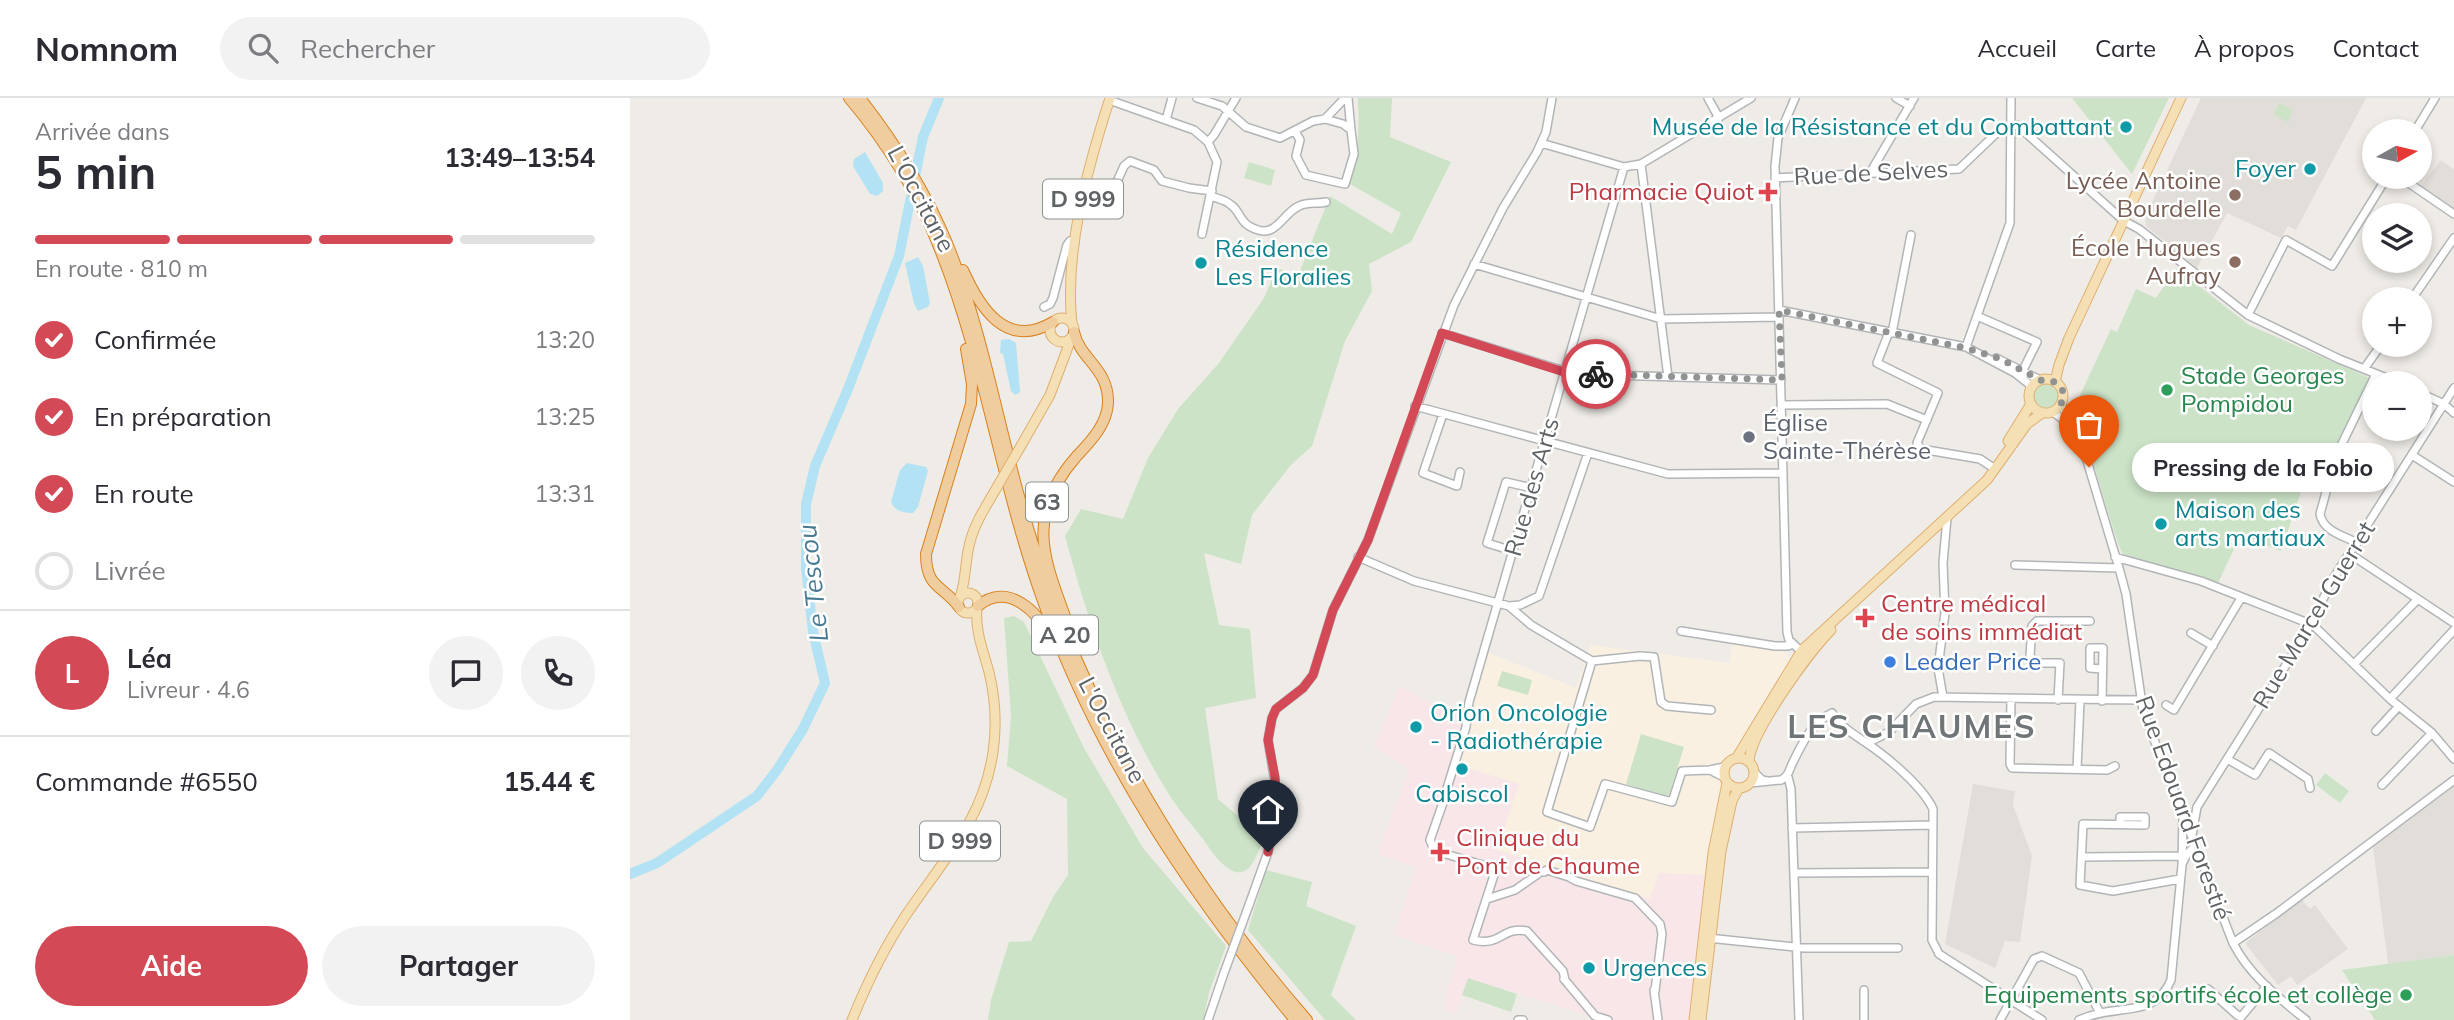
<!DOCTYPE html>
<html lang="fr">
<head>
<meta charset="utf-8">
<style>
	body { margin:0; font-family:Mulish,sans-serif; background:#f2f2f3; color:#2b2b33; height:100vh; display:flex; flex-direction:column; font-size:26px; white-space:nowrap }
	* { box-sizing:border-box; margin:0 }
	p { font-size:23px; color:#7c7c81 }
	.icon { flex:none; width:38px; height:38px; fill:none; stroke:currentColor; stroke-width:2; stroke-linecap:round; stroke-linejoin:round }
	.map { position:relative; flex:1; overflow:hidden }
	.details { display:flex; flex-direction:column; background:#fff; width:630px }
	.details>* { flex:none }
	.needle { width:46px; rotate:82deg }
	.tools { position:absolute; left:1732px; top:21px; display:grid; gap:14px }
	.tools a { display:grid; place-items:center; width:70px; height:70px; border-radius:50%; background:#fff; box-shadow:0 4px 10px #0003; font-size:35px }
	.pin { position:absolute; display:grid; place-items:center; width:60px; height:60px; color:#fff; margin:-72px -30px; border-radius:50% 50% 50% 0; rotate:-45deg; box-shadow:0 0 7px #0007 }
	.pin .icon { rotate:45deg }
	.courier { position:absolute; display:grid; place-items:center; width:70px; height:70px; margin:-35px; border:5px solid #d34955; border-radius:50%; background:#fff; color:#222; box-shadow:0 2px 9px #0007 }
	.bubble { position:absolute; height:49px; border-radius:24px; background:#fff; box-shadow:0 4px 10px #0003; font-size:23px; font-weight:700; line-height:49px; text-align:center }
	.headline em { font-style:normal; font-weight:700 }
	.headline div { display:flex; flex-direction:column-reverse }
	.headline { display:flex; align-items:center; justify-content:space-between; height:119px; padding:0 35px }
	h1 { font-size:46px; font-weight:700; line-height:52px }
	.bar { display:grid; grid-template-columns:repeat(4,1fr); gap:10px 7px; align-content:center; height:84px; padding:0 35px }
	.bar i { height:9px; border-radius:5px; background:#e1e1e2 }
	.bar .active { background:#d34955 }
	.bar p { grid-column:span 4 }
	.line { display:flex; align-items:center; gap:18px; padding:0 35px; border-top:2px solid #e1e1e2 }
	.line div { flex:1 }
	.round { display:grid; place-items:center; flex:none; width:74px; height:74px; border-radius:37px; background:#f2f2f3 }
	ol { padding:0 35px; list-style:none }
	li { display:flex; align-items:center; gap:21px; height:77px }
	li p { margin-inline-start:auto }
	li .icon { padding:7px; border-radius:50%; background:#d34955; color:#fff; stroke-width:4 }
	li:last-child { color:#7c7c81 }
	li i { width:38px; height:38px; border:4px solid #e1e1e2; border-radius:50% }
	.cta { display:flex; gap:14px; margin-top:auto; padding:14px 35px }
	.cta a { flex:1; height:80px; border-radius:42px; background:#d34955; color:#fff; font-size:28px; font-weight:700; line-height:80px; text-align:center }
	.cta a+a { background:#f2f2f3; color:#2b2b33 }
	header { display:flex; align-items:center; gap:42px; box-sizing:border-box; height:98px; padding:0 35px; background:#fff; border-bottom:2px solid #e1e1e2 }
	header strong { font-size:33px }
	nav { display:flex; gap:38px; margin-inline-start:auto; font-size:24px }
	.search { width:490px; height:63px; background:#f2f2f3; display:flex; align-items:center; gap:18px; box-sizing:border-box; padding:0 24px; border-radius:38px; color:#7c7c81; font-size:26px }
	main { display:flex; flex:1; min-height:0 }
	.map>svg:first-child { display:block }
	.commercial { fill:#faf0e1 }
	.education { fill:#e1ddd9 }
	.medical { fill:#f9e6e8 }
	.green { fill:#cce3c7 }
	.water { fill:#b2e2f4 }
	.lines { fill:none; stroke-linecap:round; stroke-linejoin:round }
	.river { stroke:#b2e2f4; stroke-width:10 }
	.minor-casing { stroke:#b2b5b7; stroke-width:10 }
	.major-casing { stroke:#dfae70; stroke-width:11 }
	.highway-casing { stroke:#d8801e; stroke-width:12 }
	.minor { stroke:#fff; stroke-width:7 }
	.major { stroke:#f5e0b6; stroke-width:9 }
	.highway { stroke:#f0cd9e; stroke-width:10 }
	.minor-bridge-casing { stroke:#b2b5b7; stroke-width:10; stroke-linecap:butt }
	.major-bridge-casing { stroke:#dfae70; stroke-width:11; stroke-linecap:butt }
	.minor-bridge { stroke:#fff; stroke-width:7 }
	.major-bridge { stroke:#f5e0b6; stroke-width:9 }
	.done { stroke:#919392; stroke-width:7; stroke-dasharray:0 12.6 }
	.route { stroke:#d34955; stroke-width:9 }
	.culture-dot { fill:#0f9aa8; stroke:#fff; stroke-width:2.5 }
	.health-dot { fill:#e0444e; stroke:#fff; stroke-width:2.5 }
	.education-dot { fill:#8d6e63; stroke:#fff; stroke-width:2.5 }
	.leisure-dot { fill:#2e9e5b; stroke:#fff; stroke-width:2.5 }
	.worship-dot { fill:#6b7280; stroke:#fff; stroke-width:2.5 }
	.shop-dot { fill:#3f7fe0; stroke:#fff; stroke-width:2.5 }
	.labels { text-anchor:middle; stroke-width:5; stroke-linejoin:round; paint-order:stroke }
	.shield { fill:#fff; stroke:#8f9293; stroke-width:2 }
	.shield-label { font-size:23px; font-weight:bold; fill:#5f6365 }
	.culture-label { font-size:24px; fill:#0d838f; stroke:#fff; text-anchor:start }
	.street-label { font-size:24px; fill:#5f6365; stroke:#fff }
	.education-label { font-size:24px; fill:#785e54; stroke:#fff; text-anchor:end }
	.health-label { font-size:24px; fill:#be3a42; stroke:#fff; text-anchor:start }
	.leisure-label { font-size:24px; fill:#27864d; stroke:#fff; text-anchor:start }
	.worship-label { font-size:24px; fill:#5b616d; stroke:#fff; text-anchor:start }
	.shop-label { font-size:24px; fill:#366cbe; stroke:#fff; text-anchor:start }
	.water-label { font-size:26px; font-style:italic; fill:#497a94; stroke:#fff }
	.district-label { font-size:32px; font-weight:bold; letter-spacing:2px; fill:#707577; stroke:#fff }
</style>
</head>
<body>
<header>
<strong>Nomnom</strong>
<div class="search"><svg class="icon" aria-label="search" viewBox="0 0 24 24"><circle cx="10" cy="10" r="6"/><path d="M15 15l6 6"/></svg>Rechercher</div>
<nav><a>Accueil</a><a>Carte</a><a>À propos</a><a>Contact</a></nav>
</header>
<main>
<section class="details">
<div class="headline"><div><h1>5 min</h1><p>Arrivée dans</p></div><em>13:49–13:54</em></div>
<div class="bar"><i class="active"></i><i class="active"></i><i class="active"></i><i></i><p>En route · 810 m</p></div>
<ol>
<li><svg class="icon" aria-label="check" viewBox="0 0 24 24"><path d="M5 12l5 5 9-10"/></svg>Confirmée<p>13:20</p></li>
<li><svg class="icon" aria-label="check" viewBox="0 0 24 24"><path d="M5 12l5 5 9-10"/></svg>En préparation<p>13:25</p></li>
<li><svg class="icon" aria-label="check" viewBox="0 0 24 24"><path d="M5 12l5 5 9-10"/></svg>En route<p>13:31</p></li>
<li><i></i>Livrée</li>
</ol>
<div class="line" style="height:126px"><b class="round" style="background:#d34955;color:#fff">L</b><div><b>Léa</b><p>Livreur · 4.6</p></div><a class="round"><svg class="icon" aria-label="chat" viewBox="0 0 24 24"><path d="M4 5h16v11H9l-5 4z"/></svg></a><a class="round"><svg class="icon" aria-label="phone" viewBox="0 0 24 24"><path d="M5 4h4l2 5-3 2q2 4 5 5l2-3 5 2v4C11 20 4 13 5 4z"/></svg></a></div>
<div class="line" style="height:91px"><div>Commande #6550</div><b>15.44 €</b></div>
<div class="cta"><a>Aide</a><a>Partager</a></div>
</section>
<div class="map">
<svg width="1824" height="922" viewBox="0 0 1824 922">
	<rect width="100%" height="100%" fill="#efece7"/>
	<path class="commercial" d="M1103,545L1156,554L1161,563L1126,617L1108,651L1092,700L1077,777L1020,801L867,752L825,666L854,553L946,590L961,547L1099,565Z"/>
	<path class="education" d="M1571,0H1736L1666,132L1658,128L1651,140L1597,115L1567,170L1516,128V117Z
		M1811,62L1824,71V110L1791,88Z
		M1343,686L1385,693L1383,707L1402,758L1390,844L1375,843L1365,870L1315,846Z
		M1824,688V857L1758,866L1743,749Z
		M1672,802L1680,811L1685,807L1718,851L1667,887L1661,878L1648,887L1615,845Z"/>
	<path class="medical" d="M769,588L837,624L825,666L889,686L867,752L1020,801L1029,775L1077,777L1061,922H973L838,880L826,916L813,910L827,858L764,837L786,769L747,756L779,671L744,649Z"/>
	<path class="green" d="M728,0H762L760,39L821,64L781,144L739,166L742,193L715,243L682,348L661,367L622,417L611,466L574,455L589,527L620,531L626,600L575,610L588,701L634,740C629,750 624,771 612,774C597,778 580,751 573,741C561,726 548,711 538,695C489,616 459,527 435,438L451,411L493,421L518,360L548,311L589,265L634,200L647,170L668,178L700,98L762,136L771,115L720,86C729,56 729,30 728,0Z
		M1442,0H1539L1502,76Z
		M1649,5L1663,12L1658,24L1644,17Z
		M619,64L645,72L641,88L614,80Z
		M1546,170L1619,227L1740,280L1698,367L1694,366L1673,388L1651,453L1611,436L1588,485C1556,475 1523,468 1492,455C1478,419 1469,382 1457,345C1453,333 1445,323 1444,310L1481,231L1487,234L1506,191L1526,200Z
		M1403 298a13 13 0 1 1 26 0a13 13 0 1 1-26 0Z
		M384,518L394,524L454,650L513,750L596,848L579,895L573,922H358L361,902L379,844L401,843L423,799L438,777L437,701L377,668L381,618L374,520Z
		M872,573L902,582L898,597L867,588Z
		M1011,636L1054,649L1039,697L1035,699L996,686Z
		M1695,675L1719,693L1710,705L1686,687Z
		M636,772L682,784L676,808L726,828L701,897L726,922H695L618,832Z
		M1824,857V922H1745L1712,872Z
		M838,880L887,896L881,914L832,897Z"/>
	<path class="water" d="M235,54L253,85V93L247,98L240,96L223,68L224,61Z
		M288,159L293,168L300,205L298,209L288,213L284,206L275,165Z
		M379,241L386,245L390,294L385,297L381,293L373,256L370,255L371,242Z
		M277,365L296,369L298,373L288,409L283,415C274,415 264,413 261,404L270,372Z"/>
	<g class="lines">
		<path class="river" d="M0,776L27,765L127,698L147,672L173,631L195,585L183,534L176,470V406L185,368L218,291L269,158L293,39L309,0"/>
		<defs>
			<path id="minor" d="M567,0L592,8L616,29L650,40L683,23L695,21L715,0
				M718,0L721,32
				M1078,0L1089,20
				M1165,0L1148,40L1145,68L1157,534L1159,542L1174,556
				M1266,0L1280,8
				M479,2L564,32L578,44L587,64L572,136
				M536,22L542,0
				M665,33L670,42L666,58L676,77L715,86L724,56L721,32L713,26L695,21
				M1785,33L1805,0
				M578,44L584,37L606,0
				M911,45L994,69L1011,66L1121,0
				M1011,66L1038,279
				M1240,75L1284,0
				M1770,79L1824,116
				M1145,80L1329,71L1373,29L1387,27L1494,123L1509,131L1618,217L1709,261L1769,285
				M485,88L494,68L500,63L524,72L532,83L559,90L582,93
				M581,98C588,101 596,102 601,107C609,112 610,123 619,128C646,144 650,117 669,108C678,104 687,106 696,104
				M844,166L1031,221L1149,219
				M1782,201L1824,140
				M414,209L420,206L423,200L437,147L440,143L445,144
				M1149,212L1336,249L1385,275L1399,286L1401,291
				M1618,217L1656,142L1702,168L1757,79
				M1347,218L1407,244L1393,272
				M1259,234L1247,265L1308,295L1287,345L1291,351L1350,361L1365,371
				M812,235L944,276L1151,282
				M1262,235L1281,137
				M1336,249L1380,125L1381,0
				M1366,260L1410,282
				M1734,271L1751,247
				M1790,295L1814,306L1824,315
				M1152,307L1257,306L1297,322
				M785,308L1038,376L1153,375
				M1431,308L1449,336L1489,470L1496,496L1513,613L1603,845C1619,877 1649,900 1676,922
				M1423,314L1435,323L1441,331
				M813,316L793,375L827,388L830,374
				M1152,355L1199,356
				M1782,357L1824,384
				M1727,445C1712,437 1693,433 1690,416L1706,358L1746,276
				M883,453L857,445L876,384L902,390
				M1720,456L1824,525
				M728,459L784,483L879,508L901,527L962,563
				M1485,459L1571,483L1683,527L1760,601L1802,635L1824,661
				M1385,467L1489,470
				M880,508L890,507L909,498L958,355
				M1051,533L1145,548H1158L1163,546
				M1561,535L1583,548
				M962,563L917,714L960,729L975,686L1042,704L1052,673L1080,672L1094,669
				M962,563L1010,558L1024,559L1031,604L1037,608L1081,612
				M1725,565L1788,501
				M1313,599L1308,570L1315,515L1313,465L1317,420
				M1381,601L1380,666L1382,670L1477,672L1485,668
				M1760,601L1824,532
				M1428,602L1430,565H1406L1400,558L1402,528L1407,523H1460
				M1472,603L1473,550H1460V570L1472,571
				M1536,607L1544,612L1611,500
				M1746,633L1769,608
				M1237,645L1259,634L1286,606L1304,599L1510,602
				M1597,661L1625,677L1639,655L1678,681L1680,690
				M1447,671L1450,603
				M1080,672L1094,679
				M1124,674L1132,682L1137,683
				M1158,679L1161,691L1169,922
				M1151,682C1159,678 1159,672 1163,664C1173,644 1182,624 1202,615C1213,632 1229,639 1245,651C1263,664 1294,691 1303,711L1302,842L1309,856L1412,922
				M1120,685L1151,682
				M1752,687L1802,635
				M815,699L800,742L803,749L809,754L866,771L843,842C872,849 871,828 897,833L933,873L935,882
				M814,700L836,629L839,604L994,69
				M1490,726V719H1515V727L1453,726L1450,787L1483,793L1550,781
				M1162,730L1302,727
				M1562,737L1567,709L1676,535L1703,481L1824,290
				M1452,759L1550,758
				M1552,766L1557,756L1565,748
				M914,774L917,772L939,779L946,783L1005,800L1030,826L1032,836L1025,893
				M1165,775L1302,774
				M857,801L885,792L908,776
				M619,807L638,754L645,717L646,691L638,642L642,620L646,611L673,590L683,577L703,512L738,442L824,207L873,110L907,54L916,34L922,0
				M1078,840L1174,850H1268
				M1603,845L1647,815L1824,682
				M934,881L965,918L978,922
				M1578,891L1607,917L1611,919L1637,888
				M1024,892L1028,922
				M578,922L594,875
				M888,922H893
				M1234,922V892
				M1370,922L1404,861L1412,858L1449,875L1470,915
				M1449,922C1489,904 1524,922 1541,882L1552,767L1553,719"/>
			<path id="major" d="M420 232a12 12 0 1 1 24 0a12 12 0 1 1-24 0Z
				M442,225C434,154 458,68 480,0
				M1399 298a17 17 0 1 1 34 0a17 17 0 1 1-34 0Z
				M1425,284L1429,267L1439,240L1551,0
				M1378,343L1401,306
				M392,346L420,297L441,241
				M328 505a10 10 0 1 1 20 0a10 10 0 1 1-20 0Z
				M330,499C336,482 335,465 339,448C343,429 353,413 363,396
				M1107,659L1172,552L1357,382L1397,326L1412,315
				M1094 675a15 15 0 1 1 30 0a15 15 0 1 1-30 0Z
				M1119,664C1120,635 1179,554 1201,532
				M222,922C237,885 254,850 276,817C313,762 353,723 363,654C367,627 365,599 359,574C353,552 345,533 347,511
				M1064,922L1083,755L1097,685
				M1071,922L1091,753L1102,703L1109,690"/>
			<path id="highway" d="M219,0C256,44 288,95 309,149C355,263 371,387 413,503C468,658 561,796 665,922
				M230,0C265,45 295,92 317,145C357,242 371,349 404,449C460,623 557,784 677,922
				M333,172C350,210 376,252 423,224
				M348,508C378,483 408,514 421,540
				M329,509C313,487 296,491 296,456L341,306L342,286L336,251
				M442,538C418,468 390,423 446,359C460,344 477,327 478,305C479,270 450,262 444,234"/>
		</defs>
		<use href="#minor" class="minor-casing"/>
		<use href="#major" class="major-casing"/>
		<use href="#highway" class="highway-casing"/>
		<use href="#minor" class="minor"/>
		<use href="#major" class="major"/>
		<use href="#highway" class="highway"/>
		<defs>
			<path id="minor-bridge" d="M594,875L619,807"/>
			<path id="major-bridge" d="M363,396L392,346"/>
		</defs>
		<use href="#minor-bridge" class="minor-bridge-casing"/>
		<use href="#major-bridge" class="major-bridge-casing"/>
		<use href="#minor-bridge" class="minor-bridge"/>
		<use href="#major-bridge" class="major-bridge"/>
	</g>
	<g class="lines">
		<path class="done" d="M966,276L1152,282L1149,212L1336,250L1371,261L1410,282L1425,284L1433,293L1431,307L1449,336L1459,369"/>
		<path class="route" d="M638,754L646,704L645,679L638,642L642,620L646,611L673,590L683,577L703,512L738,442L812,235L934,274L966,276"/>
	</g>
	<g class="culture-dot">
		<circle cx="1496" cy="29" r="7"/>
		<circle cx="1680" cy="71" r="7"/>
		<circle cx="571" cy="165" r="7"/>
		<circle cx="1531" cy="426" r="7"/>
		<circle cx="786" cy="629" r="7"/>
		<circle cx="832" cy="671" r="7"/>
		<circle cx="959" cy="870" r="7"/>
	</g>
	<g class="health-dot">
		<path d="M1134.5 83.5h7v7h7v7h-7v7h-7v-7h-7v-7h7z"/>
		<path d="M1231.5 509.5h7v7h7v7h-7v7h-7v-7h-7v-7h7z"/>
		<path d="M806.5 743.5h7v7h7v7h-7v7h-7v-7h-7v-7h7z"/>
	</g>
	<g class="education-dot">
		<circle cx="1605" cy="97" r="7"/>
		<circle cx="1605" cy="164" r="7"/>
	</g>
	<g class="leisure-dot">
		<circle cx="1537" cy="292" r="7"/>
		<circle cx="1776" cy="897" r="7"/>
	</g>
	<circle class="worship-dot" cx="1119" cy="339" r="7"/>
	<circle class="shop-dot" cx="1260" cy="564" r="7"/>
	<g class="labels">
		<g class="shield">
			<rect x="413" y="81.5" width="80" height="39" rx="5"/>
			<rect x="396" y="384.5" width="42" height="39" rx="5"/>
			<rect x="402" y="517.5" width="66" height="39" rx="5"/>
			<rect x="290" y="723.5" width="80" height="39" rx="5"/>
		</g>
		<g class="shield-label">
			<text x="453" y="109">D 999</text>
			<text x="417" y="412">63</text>
			<text x="435" y="545">A 20</text>
			<text x="330" y="751">D 999</text>
		</g>
		<g class="culture-label">
			<text x="1482" y="37" text-anchor="end">Musée de la Résistance et du Combattant</text>
			<text x="1666" y="79" text-anchor="end">Foyer</text>
			<text x="585" y="159">Résidence<tspan x="585" dy="28">Les Floralies</tspan></text>
			<text x="1545" y="420">Maison des<tspan x="1545" dy="28">arts martiaux</tspan></text>
			<text x="800" y="623">Orion Oncologie<tspan x="800" dy="28">- Radiothérapie</tspan></text>
			<text x="832" y="704" text-anchor="middle">Cabiscol</text>
			<text x="973" y="878">Urgences</text>
		</g>
		<g class="street-label">
			<text transform="translate(1241 75) rotate(-3)" y="8">Rue de Selves</text>
			<text transform="translate(291 101) rotate(62)" y="8">L'Occitane</text>
			<text transform="translate(902 389) rotate(-74)" y="8">Rue des Arts</text>
			<text transform="translate(1684 517) rotate(-59)" y="8">Rue Marcel Guerret</text>
			<text transform="translate(482 632) rotate(62)" y="8">L'Occitane</text>
			<text transform="translate(1553 710) rotate(70)" y="8">Rue Edouard Forestié</text>
		</g>
		<g class="education-label">
			<text x="1591" y="91">Lycée Antoine<tspan x="1591" dy="28">Bourdelle</tspan></text>
			<text x="1591" y="158">École Hugues<tspan x="1591" dy="28">Aufray</tspan></text>
		</g>
		<g class="health-label">
			<text x="1124" y="102" text-anchor="end">Pharmacie Quiot</text>
			<text x="1251" y="514">Centre médical<tspan x="1251" dy="28">de soins immédiat</tspan></text>
			<text x="826" y="748">Clinique du<tspan x="826" dy="28">Pont de Chaume</tspan></text>
		</g>
		<g class="leisure-label">
			<text x="1551" y="286">Stade Georges<tspan x="1551" dy="28">Pompidou</tspan></text>
			<text x="1762" y="905" text-anchor="end">Equipements sportifs école et collège</text>
		</g>
		<g class="worship-label">
			<text x="1133" y="333">Église<tspan x="1133" dy="28">Sainte-Thérèse</tspan></text>
		</g>
		<g class="shop-label">
			<text x="1274" y="572">Leader Price</text>
		</g>
		<g class="water-label">
			<text transform="translate(183 485) rotate(-96)" y="9">Le Tescou</text>
		</g>
		<g class="district-label">
			<text x="1282" y="640">LES CHAUMES</text>
		</g>
	</g>
</svg>
<div class="tools">
<a><svg class="needle" viewBox="-14 -14 28 28"><path d="M0-13l5 13h-10z" fill="#e53935"/><path d="M0 13l5-13h-10z" fill="#7c7c81"/></svg></a>
<a><svg class="icon" aria-label="layers" viewBox="0 0 24 24"><path d="M12 4l9 5-9 5-9-5zM3 14l9 5 9-5"/></svg></a>
<a>+</a>
<a>−</a>
</div>
<div class="pin" style="left:1459px;top:369px;background:#ea580c"><svg class="icon" aria-label="bag" viewBox="0 0 24 24"><path d="M5 8h14l-1 12H6zM9 8a3 3 0 0 1 6 0"/></svg></div>
<div class="pin" style="left:638px;top:754px;background:#1f2937"><svg class="icon" aria-label="home" viewBox="0 0 24 24"><path d="M3 11l9-7 9 7M6 9v11h12V9"/></svg></div>
<div class="courier" style="left:966px;top:276px"><svg class="icon" aria-label="bike" viewBox="0 0 24 24"><circle cx="6" cy="16" r="4"/><circle cx="18" cy="16" r="4"/><path d="M6 16l4-8h5l3 8M10 8l3 8H6M13 5h3"/></svg></div>
<div class="bubble" style="left:1502px;top:345px;width:262px">Pressing de la Fobio</div>
</div>
</main>
</body>
</html>
